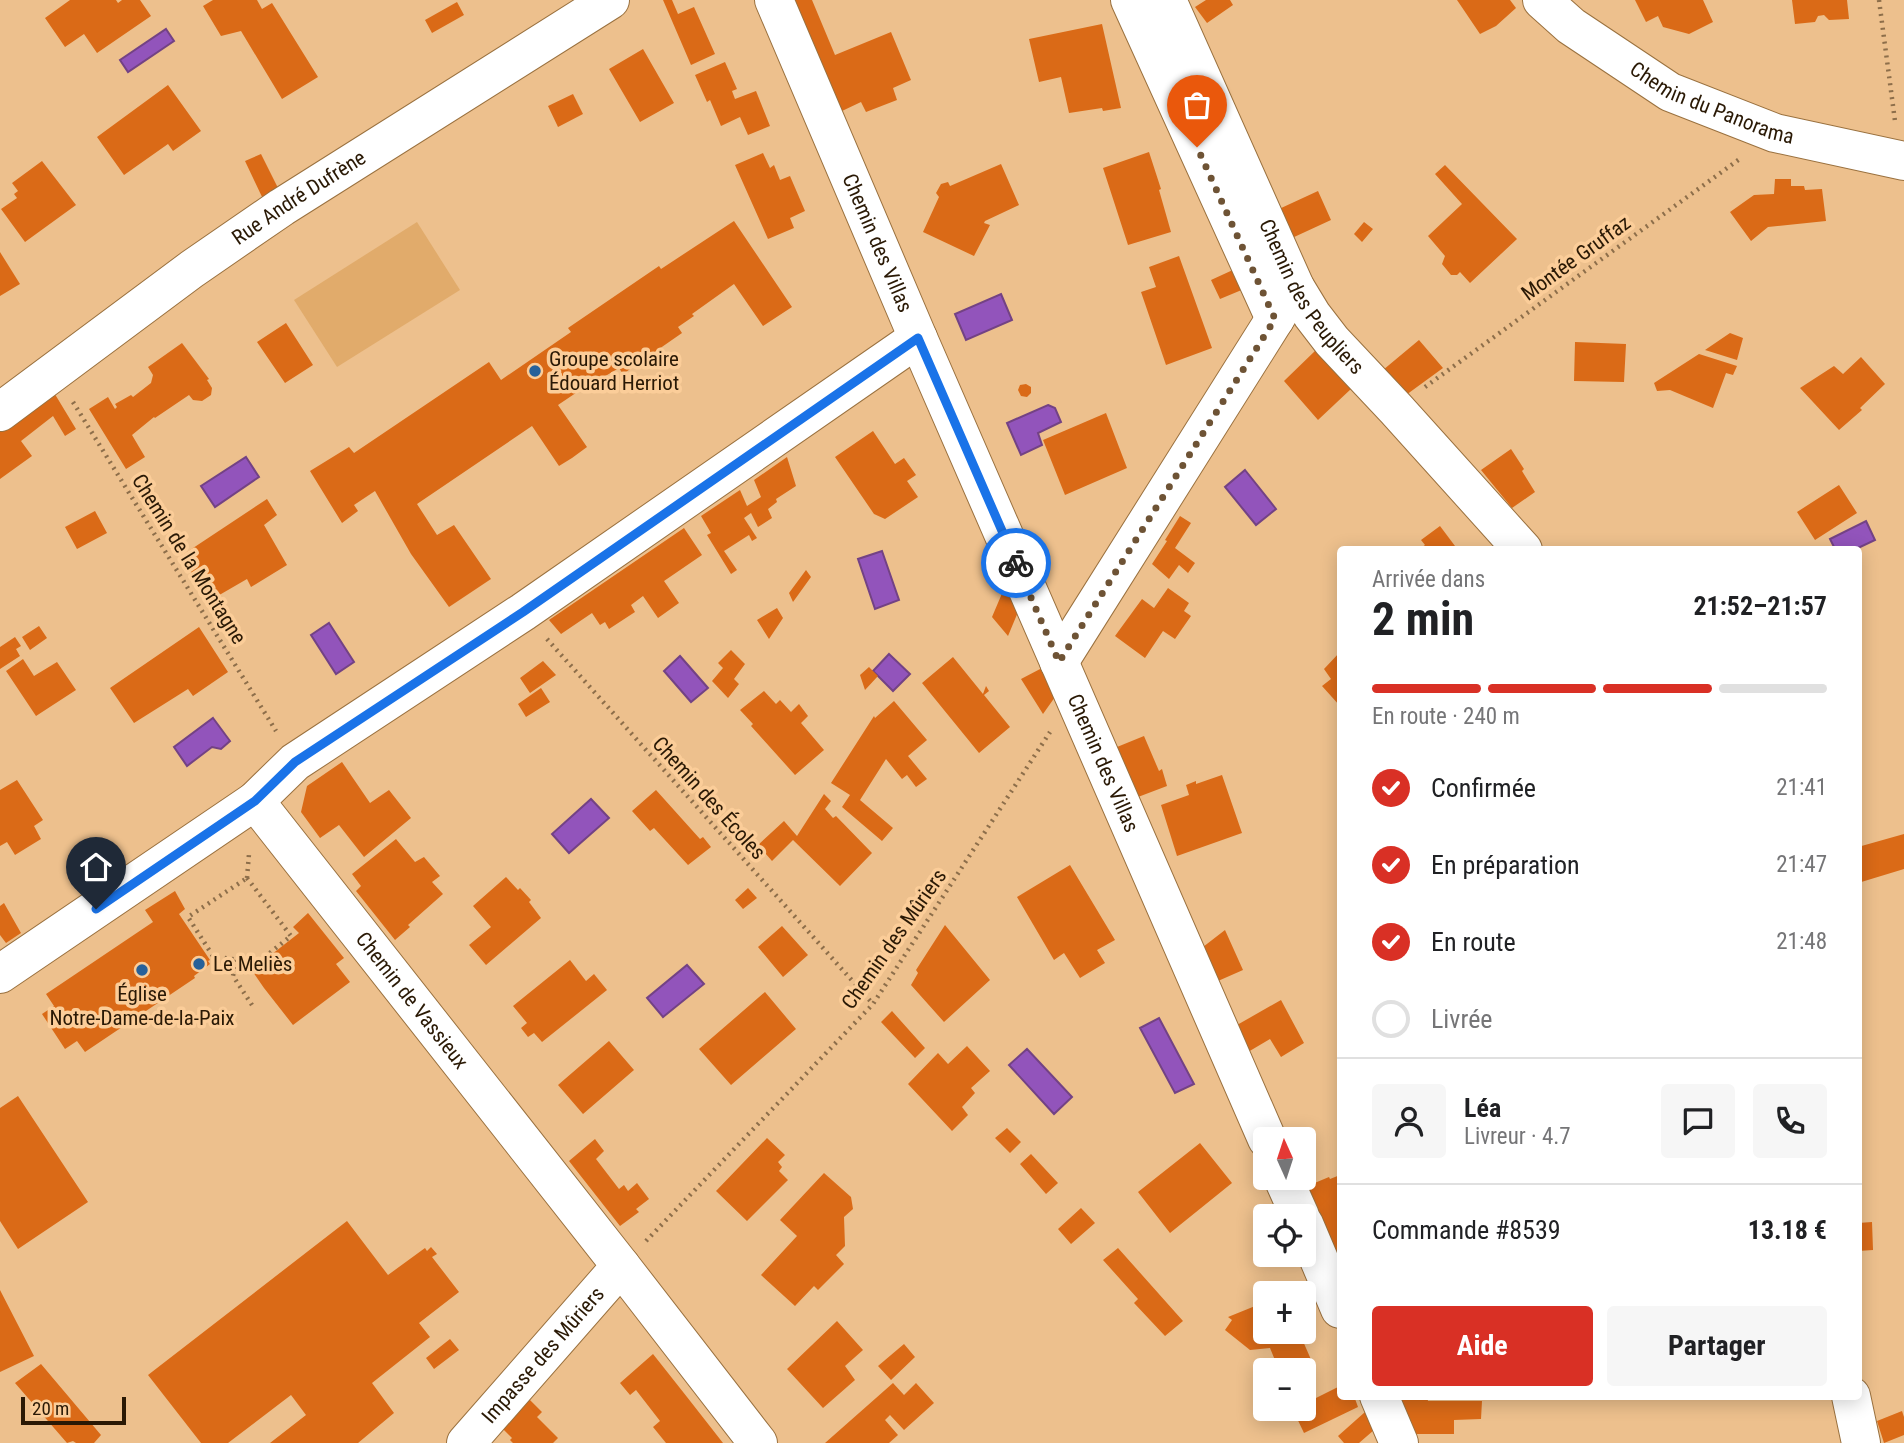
<!DOCTYPE html>
<html lang="fr">
<head>
<meta charset="utf-8">
<style>
	body { margin:0; font-family:"Roboto Condensed",sans-serif; background:#f6f6f6; color:#202124; height:100vh; display:flex; flex-direction:column; font-size:26px; white-space:nowrap }
	* { box-sizing:border-box; margin:0 }
	p { font-size:23px; color:#757577 }
	.icon { flex:none; width:38px; height:38px; fill:none; stroke:currentColor; stroke-width:2; stroke-linecap:round; stroke-linejoin:round }
	.map { position:relative; flex:1; overflow:hidden }
	.panel { position:absolute; left:1337px; top:546px; width:525px; height:854px; display:flex; flex-direction:column; background:#fff; border-radius:7px; box-shadow:0 4px 18px #0003 }
	.panel>* { flex:none }
	.needle { width:46px; rotate:357deg }
	.buttons { position:absolute; left:1253px; top:1127px; display:grid; gap:14px }
	.buttons a { display:grid; place-items:center; width:63px; height:63px; border-radius:7px; background:#fff; box-shadow:0 4px 18px #0003; font-size:35px }
	.scale { position:absolute; left:21px; bottom:18px; width:105px; box-sizing:border-box; padding-left:7px; border:4px solid #2a1905; border-top:0; font-size:19px; line-height:24px; white-space:nowrap; color:#2a1905; -webkit-text-stroke:5px #fbcd99; paint-order:stroke }
	.pin { position:absolute; display:grid; place-items:center; width:60px; height:60px; color:#fff; margin:-72px -30px; border-radius:50% 50% 50% 0; rotate:-45deg; box-shadow:0 0 7px #0007 }
	.pin .icon { rotate:45deg }
	.courier { position:absolute; display:grid; place-items:center; width:70px; height:70px; margin:-35px; border:5px solid #1a73e8; border-radius:50%; background:#fff; color:#222; box-shadow:0 2px 9px #0007 }
	.overview em { font-style:normal; font-weight:700 }
	.overview div { display:flex; flex-direction:column-reverse }
	.overview { display:flex; align-items:center; justify-content:space-between; height:119px; padding:0 35px }
	h1 { font-size:46px; font-weight:700; line-height:52px }
	.bar { display:grid; grid-template-columns:repeat(4,1fr); gap:10px 7px; align-content:center; height:84px; padding:0 35px }
	.bar i { height:9px; border-radius:5px; background:#e0e0e0 }
	.bar .on { background:#d93025 }
	.bar p { grid-column:span 4 }
	.line { display:flex; align-items:center; gap:18px; padding:0 35px; border-top:2px solid #e0e0e0 }
	.line div { flex:1 }
	.round { display:grid; place-items:center; flex:none; width:74px; height:74px; border-radius:7px; background:#f6f6f6 }
	ol { padding:0 35px; list-style:none }
	li { display:flex; align-items:center; gap:21px; height:77px }
	li p { margin-inline-start:auto }
	li .icon { padding:7px; border-radius:50%; background:#d93025; color:#fff; stroke-width:4 }
	li:last-child { color:#757577 }
	li i { width:38px; height:38px; border:4px solid #e0e0e0; border-radius:50% }
	.primary-button { display:flex; gap:14px; margin-top:auto; padding:14px 35px }
	.primary-button a { flex:1; height:80px; border-radius:7px; background:#d93025; color:#fff; font-size:28px; font-weight:700; line-height:80px; text-align:center }
	.primary-button a+a { background:#f6f6f6; color:#202124 }
	.map>svg:first-child { display:block }
	.green { fill:#e1ab6b }
	.water { fill:#9254bb; stroke:#734284; stroke-width:2 }
	.building { fill:#da6a17 }
	.lines { fill:none; stroke-linecap:round; stroke-linejoin:round }
	.minor-casing { stroke:#9a713f; stroke-width:40 }
	.path { stroke:#8d6e4a; stroke-width:4.5; stroke-dasharray:2 5; stroke-linecap:butt }
	.minor { stroke:#fff; stroke-width:38 }
	.done { stroke:#6e5335; stroke-width:7; stroke-dasharray:0 12.6 }
	.route { stroke:#1a73e8; stroke-width:9 }
	.poi-dot { fill:#276199; stroke:#fbcd99; stroke-width:2.5 }
	.labels { text-anchor:middle; stroke-width:7; stroke-linejoin:round; paint-order:stroke }
	.street-label { font-size:21px; fill:#2a1905; stroke:#fbcd99 }
	.poi-label { font-size:21px; fill:#2a1905; stroke:#fbcd99; text-anchor:start }
</style>
</head>
<body>
<div class="map">
<svg width="1904" height="1443" viewBox="0 0 1904 1443">
	<rect width="100%" height="100%" fill="#edc08d"/>
	<path class="green" d="M417,222L460,290L337,367L294,300Z"/>
	<path class="water" d="M166,29L174,41L128,72L120,60Z
		M1001,294L1012,320L966,340L955,314Z
		M1048,405L1055,408L1061,422L1038,433L1042,445L1021,455L1007,423Z
		M246,457L259,477L215,507L201,486Z
		M1245,470L1276,509L1256,525L1225,487Z
		M1866,521L1875,540L1856,549H1835L1830,539Z
		M882,551L899,600L875,609L858,559Z
		M329,623L354,662L336,674L311,635Z
		M889,654L910,674L893,691L873,671Z
		M680,656L708,688L691,702L664,671Z
		M213,718L230,741L221,749L212,747L187,766L174,747Z
		M591,799L609,818L569,853L552,834Z
		M687,965L704,984L663,1017L647,998Z
		M1159,1018L1194,1084L1175,1093L1140,1028Z
		M1027,1049L1072,1097L1054,1114L1009,1065Z"/>
	<path class="building" d="M70,0H116L118,3L122,0H140L151,16L97,53L84,34L65,47L45,18Z
		M213,0H257L262,9L272,3L318,77L282,99L241,31L221,36L203,6Z
		M663,0H672L678,14L694,7L715,54L691,65Z
		M794,0H812L835,55L891,32L911,80L893,88L897,100L866,112L861,102L842,111Z
		M1206,0H1230L1233,5L1207,23L1195,7Z
		M1457,0H1510L1516,8L1496,26L1480,34Z
		M1635,0H1703L1713,22L1689,34L1663,27L1658,16L1646,22Z
		M1792,0H1847L1849,19L1829,20L1824,15L1818,16L1815,22L1795,24Z
		M457,2L464,15L432,33L425,20Z
		M1102,24L1121,108L1103,111L1102,108L1069,113L1061,77L1039,82L1029,39Z
		M643,49L674,103L640,122L609,69Z
		M725,62L737,89L732,91L735,99L756,91L770,126L748,135L740,117L721,126L710,100L707,102L695,75Z
		M168,85L201,131L173,151L168,144L124,175L97,137Z
		M573,94L583,114L558,127L548,106Z
		M1149,152L1161,189L1159,190L1171,232L1128,245L1103,168Z
		M763,153L770,168L774,165L780,180L790,176L805,211L790,218L794,228L768,239L735,165Z
		M261,154L278,188L263,199L245,161Z
		M42,161L76,205L25,242L1,209L17,198L14,194L18,191L12,183Z
		M1001,164L1019,205L985,221L984,223L990,225L974,256L923,232L939,197L936,193L941,184L948,182L950,186Z
		M1445,165L1517,239L1470,283L1460,272L1457,275H1451L1442,264L1445,256L1428,236L1462,204L1435,174Z
		M1775,179H1791V186H1804L1805,190L1822,189L1826,221L1768,227L1751,241L1730,212L1754,195L1774,194Z
		M1318,191L1331,220L1292,238L1279,209Z
		M734,221L792,307L763,326L734,284L692,314L694,316L678,327L682,333L623,374L619,368L602,378L601,376L558,405L587,447L572,458L559,466L532,426L417,504L437,535L454,525L491,579L449,607L411,554L375,491L354,505L358,511L342,523L310,471L349,447L354,453L489,362L501,380L571,332L568,328L659,266L661,269Z
		M1364,222L1373,229L1362,242L1354,234Z
		M0,252L20,284L0,296Z
		M1179,256L1212,348L1166,365L1141,292L1156,287L1149,267Z
		M1235,269L1244,289L1220,299L1211,280Z
		M286,323L313,365L285,383L257,342Z
		M1730,333L1743,338L1737,360L1705,350Z
		M1419,340L1443,368L1406,395L1383,370Z
		M1575,342L1626,344L1624,382L1574,381Z
		M182,343L209,379L207,380L212,388L211,395L202,401L193,400L189,395L155,418L154,417L132,435L145,457L126,469L89,409L108,397L115,409L117,407L115,404L131,395L133,397L151,383L153,375L148,367Z
		M1317,349L1352,388L1318,420L1284,381Z
		M1699,354L1737,366L1733,375L1726,373L1713,408L1670,390L1657,391L1654,383Z
		M1861,357L1885,384L1860,408L1862,410L1839,430L1800,388L1834,366L1843,374Z
		M1026,384L1031,387V393L1027,397L1021,396L1018,390L1020,385Z
		M53,391L76,429L65,436L53,416L21,441L32,456L0,479V431Z
		M1106,413L1127,468L1065,495L1043,440Z
		M873,431L895,464L904,458L916,475L907,481L918,497L885,519L874,514L835,457Z
		M1511,449L1524,469L1522,471L1535,492L1512,508L1481,470Z
		M787,457L796,486L776,499L777,502L768,509L772,518L758,527L751,513L744,518L757,538L752,541L749,535L724,551L737,570L731,574L707,535L711,533L701,516L740,490L747,506L761,497L754,480Z
		M1839,485L1857,513L1815,540L1797,512Z
		M267,499L277,515L264,525L287,565L251,587L247,579L209,601L181,556Z
		M95,511L107,533L77,549L65,527Z
		M1180,516L1191,523L1175,548L1195,563L1188,573L1179,565L1169,579L1152,564L1167,541L1165,540Z
		M1440,526L1458,550H1418L1425,545L1421,540Z
		M684,528L702,555L664,581L679,603L658,618L643,596L631,605L635,612L609,629L605,622L600,625L592,613L561,634L549,620Z
		M806,570L811,577L793,602L789,593Z
		M1006,584L1018,612L1008,636L992,617Z
		M1168,588L1189,603L1184,611L1191,616L1175,639L1163,631L1145,658L1115,636L1142,599L1154,608Z
		M777,608L783,618L769,639L757,620Z
		M39,626L47,638L30,650L22,637Z
		M199,627L228,672L193,696L188,689L134,723L110,688Z
		M15,637L21,646L16,649L20,656L0,669V647Z
		M731,650L745,664L734,679L739,684L728,698L712,681L723,668L718,663Z
		M1340,652V706L1322,686L1331,679L1324,669Z
		M953,657L983,694L986,686L989,691L984,695L1010,727L979,753L922,683Z
		M23,659L34,676L57,662L76,690L36,716L6,671Z
		M543,661L556,675L530,693L520,678Z
		M869,667L878,676L865,690L860,675Z
		M1042,668L1055,697L1043,714L1021,679Z
		M541,688L550,702L526,717L518,704Z
		M764,691L776,704L780,700L791,712L799,704L808,716L801,723L824,750L795,775L751,726L753,724L740,710Z
		M894,701L927,740L908,756L927,779L916,787L907,775L902,779L886,759L860,800L893,828L882,841L842,807L850,795L831,783L874,716L875,718Z
		M1144,736L1159,771L1162,769L1167,786L1138,797L1117,747Z
		M342,762L370,803L389,790L411,818L364,857L339,825L320,838L301,812L307,786Z
		M1222,775L1242,833L1177,856L1161,805L1189,795L1186,785L1196,781V784Z
		M17,780L43,820L34,826L41,839L15,855L7,842L0,846V790Z
		M656,790L700,839L703,837L711,847L688,865L654,828L650,831L632,811Z
		M824,794L831,801L825,809L833,818L836,816L872,853L840,886L793,840L772,861L758,845L784,821L797,836Z
		M1904,834V869L1858,883V847Z
		M396,839L415,862L424,857L440,876L432,882L443,894L408,925L410,927L395,940L356,891L361,886L352,874Z
		M1070,865L1115,940L1097,950L1105,963L1080,978L1064,953L1054,960L1017,897Z
		M506,877L518,890L520,888L531,900L529,902L541,918L486,965L469,945L491,927L473,906Z
		M748,888L757,898L743,909L735,900Z
		M175,891L185,909L179,914L210,960L208,961L210,964L194,976L195,978L85,1052L77,1041L65,1049L42,1014L54,1006L46,994L153,922L145,910Z
		M4,903L21,933L6,943L0,935V906Z
		M308,913L344,958L336,964L350,982L293,1025L264,988L253,972L255,971L253,969L299,933L293,927Z
		M945,925L990,980L944,1022L911,985L918,973L916,970Z
		M782,926L808,955L783,977L758,947Z
		M1225,930L1243,970L1218,981L1203,947Z
		M570,960L586,981L594,974L607,990L542,1042L534,1033L528,1037L521,1028L527,1023L513,1006Z
		M765,992L796,1029L731,1085L699,1049Z
		M1281,1000L1304,1043L1281,1057L1270,1039L1248,1052L1237,1025Z
		M892,1011L925,1048L915,1058L881,1022Z
		M609,1041L634,1070L583,1114L558,1085Z
		M967,1046L990,1071L971,1088L975,1093L962,1107L968,1115L952,1131L908,1084L938,1053L948,1064Z
		M18,1096L88,1202L18,1249L0,1221V1108Z
		M1007,1128L1021,1142L1010,1153L995,1138Z
		M767,1138L785,1155L778,1162L782,1167L779,1171L788,1180L747,1221L716,1191Z
		M595,1139L604,1151L596,1159L619,1189L624,1185L628,1191L637,1183L649,1199L636,1209L639,1212L620,1226L569,1161Z
		M1200,1143L1232,1183L1170,1233L1138,1192Z
		M1031,1154L1058,1183L1046,1194L1020,1164Z
		M824,1173L851,1197L853,1209L844,1217L845,1246L836,1255L844,1264L818,1290L814,1286L795,1306L761,1275L797,1236L780,1220Z
		M1340,1175V1251L1333,1254L1305,1187L1329,1177L1330,1179Z
		M1081,1208L1095,1223L1071,1244L1058,1229Z
		M347,1221L388,1275L425,1248L427,1251L431,1247L437,1254L432,1257L459,1292L419,1323L430,1337L372,1383L394,1413L358,1443H270L306,1415L291,1395L228,1443H201L148,1375Z
		M1872,1222L1873,1250L1858,1251V1223Z
		M1118,1248L1183,1321L1165,1336L1134,1303L1138,1299L1103,1260Z
		M0,1290L34,1356L0,1372Z
		M1265,1302V1332H1299L1316,1371L1304,1377V1370H1279L1270,1348L1250,1350L1225,1330L1232,1320L1228,1317Z
		M837,1321L863,1350L845,1366L855,1380L823,1408L787,1369Z
		M450,1339L459,1350L434,1369L426,1358Z
		M904,1344L915,1357L891,1380L878,1366Z
		M653,1354L687,1397L723,1443H666L653,1427L660,1421L636,1390L630,1395L620,1383Z
		M41,1364L101,1435L94,1443H76L73,1441L67,1443L15,1383Z
		M893,1383L904,1395L916,1383L934,1403L904,1430L890,1415L885,1420L898,1435L889,1443H825Z
		M1340,1386V1396H1354L1358,1407L1304,1433L1293,1410L1304,1409V1404Z
		M1394,1396H1427L1428,1401H1482L1481,1419L1454,1420V1434H1409Z
		M527,1397L542,1412L537,1417L558,1438L553,1443H513L510,1440L512,1438L500,1426Z
		M1902,1411L1904,1417V1435L1884,1443L1877,1421Z
		M1365,1412L1374,1430L1359,1443H1344L1338,1436Z"/>
	<g class="lines">
		<defs>
			<g id="minor">
				<path id="s1" d="M774,0L918,338L1267,1139"/>
				<path d="M1130,0L1275,319"/>
				<path id="s2" d="M1167,0L1295,287L1312,315L1332,341L1396,409L1523,550"/>
				<path id="s3" d="M1542,0L1571,26L1670,92L1775,133L1904,161"/>
				<path id="s4" d="M0,412L192,269L282,207L610,0"/>
				<path d="M1059,662L1295,287"/>
				<path d="M255,801L295,762L523,612L918,338"/>
				<path id="s5" d="M0,974L255,801L621,1266L758,1443"/>
				<path d="M1283,1178L1300,1216"/>
				<path d="M1304,1224L1340,1309"/>
				<path d="M1379,1396L1399,1443"/>
				<path d="M1851,1396L1861,1443"/>
				<path id="s6" d="M466,1443L621,1266"/>
			</g>
		</defs>
		<use href="#minor" class="minor-casing"/>
		<path class="path" d="M1879,0L1895,121
			M1425,387L1741,158
			M73,402L276,731
			M547,639L873,1004
			M247,878L291,936L257,963L213,956L188,917Z
			M247,878L249,854
			M236,960L233,976L252,1005
			M646,1241L873,1004L1050,732"/>
		<use href="#minor" class="minor"/>
	</g>
	<g class="lines">
		<path class="done" d="M1016,563L1059,662L1275,319L1197,147"/>
		<path class="route" d="M96,909L255,801L295,762L523,612L918,338L1016,563"/>
	</g>
	<g class="poi-dot">
		<circle cx="535" cy="371" r="7"/>
		<circle cx="199" cy="964" r="7"/>
		<circle cx="142" cy="970" r="7"/>
	</g>
	<g class="labels">
		<g class="street-label">
			<text dy="7" stroke="none"><textPath href="#s3" startOffset="201">Chemin du Panorama</textPath></text>
			<text dy="7" stroke="none"><textPath href="#s4" startOffset="368">Rue André Dufrène</textPath></text>
			<text dy="7" stroke="none"><textPath href="#s1" startOffset="264">Chemin des Villas</textPath></text>
			<text transform="translate(1576 258) rotate(-36)" y="7">Montée Gruffaz</text>
			<text dy="7" stroke="none"><textPath href="#s2" startOffset="331">Chemin des Peupliers</textPath></text>
			<text transform="translate(189 559) rotate(58)" y="7">Chemin de la Montagne</text>
			<text dy="7" stroke="none"><textPath href="#s1" startOffset="831">Chemin des Villas</textPath></text>
			<text transform="translate(709 798) rotate(48)" y="7">Chemin des Écoles</text>
			<text transform="translate(894 939) rotate(-55)" y="7">Chemin des Mûriers</text>
			<text dy="7" stroke="none"><textPath href="#s5" startOffset="562">Chemin de Vassieux</textPath></text>
			<text dy="7" stroke="none"><textPath href="#s6" startOffset="117">Impasse des Mûriers</textPath></text>
		</g>
		<g class="poi-label">
			<text x="549" y="366">Groupe scolaire<tspan x="549" dy="24">Édouard Herriot</tspan></text>
			<text x="213" y="971">Le Meliès</text>
			<text x="142" y="1001" text-anchor="middle">Église<tspan x="142" dy="24">Notre-Dame-de-la-Paix</tspan></text>
		</g>
	</g>
</svg>
<div class="buttons">
<a><svg class="needle" viewBox="-14 -14 28 28"><path d="M0-13l5 13h-10z" fill="#e53935"/><path d="M0 13l5-13h-10z" fill="#757577"/></svg></a>
<a><svg class="icon" aria-label="locate" viewBox="0 0 24 24"><circle cx="12" cy="12" r="6"/><path d="M12 2v4M12 18v4M2 12h4M18 12h4"/></svg></a>
<a>+</a>
<a>−</a>
</div>
<div class="scale">20 m</div>
<div class="pin" style="left:1197px;top:147px;background:#ea580c"><svg class="icon" aria-label="bag" viewBox="0 0 24 24"><path d="M5 8h14l-1 12H6zM9 8a3 3 0 0 1 6 0"/></svg></div>
<div class="pin" style="left:96px;top:909px;background:#1f2937"><svg class="icon" aria-label="home" viewBox="0 0 24 24"><path d="M3 11l9-7 9 7M6 9v11h12V9"/></svg></div>
<div class="courier" style="left:1016px;top:563px"><svg class="icon" aria-label="bike" viewBox="0 0 24 24"><circle cx="6" cy="16" r="4"/><circle cx="18" cy="16" r="4"/><path d="M6 16l4-8h5l3 8M10 8l3 8H6M13 5h3"/></svg></div>
<section class="panel">
<div class="overview"><div><h1>2 min</h1><p>Arrivée dans</p></div><em>21:52–21:57</em></div>
<div class="bar"><i class="on"></i><i class="on"></i><i class="on"></i><i></i><p>En route · 240 m</p></div>
<ol>
<li><svg class="icon" aria-label="check" viewBox="0 0 24 24"><path d="M5 12l5 5 9-10"/></svg>Confirmée<p>21:41</p></li>
<li><svg class="icon" aria-label="check" viewBox="0 0 24 24"><path d="M5 12l5 5 9-10"/></svg>En préparation<p>21:47</p></li>
<li><svg class="icon" aria-label="check" viewBox="0 0 24 24"><path d="M5 12l5 5 9-10"/></svg>En route<p>21:48</p></li>
<li><i></i>Livrée</li>
</ol>
<div class="line" style="height:126px"><a class="round"><svg class="icon" aria-label="person" viewBox="0 0 24 24"><circle cx="12" cy="8" r="4"/><path d="M4 21q1-7 8-7t8 7"/></svg></a><div><b>Léa</b><p>Livreur · 4.7</p></div><a class="round"><svg class="icon" aria-label="chat" viewBox="0 0 24 24"><path d="M4 5h16v11H9l-5 4z"/></svg></a><a class="round"><svg class="icon" aria-label="phone" viewBox="0 0 24 24"><path d="M5 4h4l2 5-3 2q2 4 5 5l2-3 5 2v4C11 20 4 13 5 4z"/></svg></a></div>
<div class="line" style="height:91px"><div>Commande #8539</div><b>13.18 €</b></div>
<div class="primary-button"><a>Aide</a><a>Partager</a></div>
</section>
</div>
</body>
</html>
